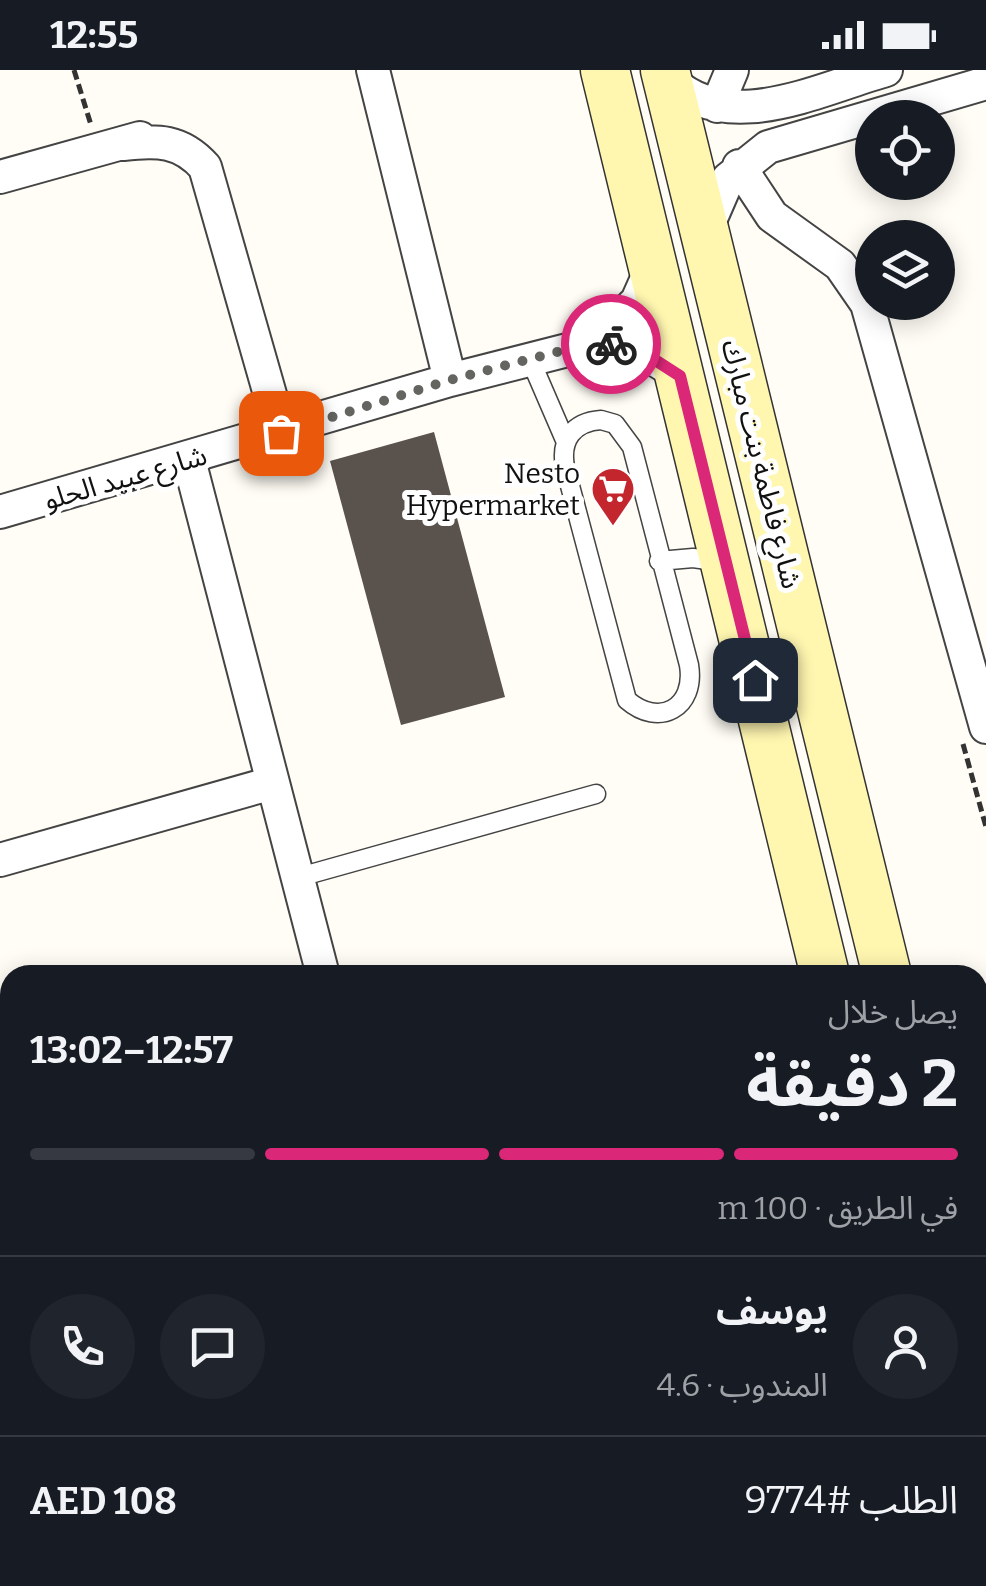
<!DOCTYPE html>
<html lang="ar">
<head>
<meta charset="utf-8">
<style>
	body { margin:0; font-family:Bitter,"Noto Sans Arabic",serif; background:#20242c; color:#f1f3f6; direction:rtl; height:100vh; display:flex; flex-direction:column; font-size:38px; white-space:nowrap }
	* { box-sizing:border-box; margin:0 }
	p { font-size:32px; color:#9ea1a6 }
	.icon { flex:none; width:55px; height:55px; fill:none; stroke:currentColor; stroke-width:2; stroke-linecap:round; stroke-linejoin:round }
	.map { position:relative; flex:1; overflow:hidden; direction:ltr }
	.panel { position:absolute; left:0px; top:895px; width:988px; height:622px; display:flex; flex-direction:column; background:#171b24; border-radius:30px 30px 0 0; box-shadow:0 5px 25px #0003; direction:rtl }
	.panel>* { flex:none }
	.tools { position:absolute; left:855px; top:30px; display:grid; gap:20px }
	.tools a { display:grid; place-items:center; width:100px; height:100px; border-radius:50%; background:#171b24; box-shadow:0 5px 25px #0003; font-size:50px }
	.pin { position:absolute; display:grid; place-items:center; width:85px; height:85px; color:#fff; margin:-42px; border-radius:20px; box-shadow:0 5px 15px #0006 }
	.courier { position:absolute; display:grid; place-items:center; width:100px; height:100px; margin:-50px; border:8px solid #db2777; border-radius:50%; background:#fff; color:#222; box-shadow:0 2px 12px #0007 }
	.summary em { font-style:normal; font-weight:700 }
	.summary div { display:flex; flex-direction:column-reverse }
	.summary { display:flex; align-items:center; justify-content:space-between; height:170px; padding:0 30px }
	h1 { font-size:65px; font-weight:700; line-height:75px }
	.bar { display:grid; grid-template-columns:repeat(4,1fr); gap:15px 10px; align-content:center; height:120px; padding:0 30px }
	.bar i { height:12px; border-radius:8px; background:#363941 }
	.bar .current { background:#db2777 }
	.bar p { grid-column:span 4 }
	.line { display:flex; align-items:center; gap:25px; padding:0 30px; border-top:2px solid #363941 }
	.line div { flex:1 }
	.round { display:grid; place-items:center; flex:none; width:105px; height:105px; border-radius:52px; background:#20242c }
	.status { display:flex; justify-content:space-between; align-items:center; height:70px; padding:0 50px; background:#171b24; direction:ltr }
	.status svg { height:28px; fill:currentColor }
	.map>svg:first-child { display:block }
	.building { fill:#5a524d }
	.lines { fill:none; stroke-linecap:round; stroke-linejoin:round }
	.lane-casing { stroke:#444; stroke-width:21 }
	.street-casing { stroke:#444; stroke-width:36 }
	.secondary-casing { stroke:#333; stroke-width:51 }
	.path { stroke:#333; stroke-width:5; stroke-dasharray:10 5; stroke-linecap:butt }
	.lane { stroke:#fff; stroke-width:18 }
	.street { stroke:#fff; stroke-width:32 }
	.secondary { stroke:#fff6b0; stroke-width:48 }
	.done { stroke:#646461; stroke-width:10; stroke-dasharray:0 18 }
	.route { stroke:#db2777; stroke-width:12 }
	.labels { text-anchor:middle; stroke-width:10; stroke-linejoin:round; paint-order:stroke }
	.street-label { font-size:28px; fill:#111; stroke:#fff }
	.poi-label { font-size:28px; fill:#111; stroke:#fff; text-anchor:end }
</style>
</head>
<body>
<div class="status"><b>12:55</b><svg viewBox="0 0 49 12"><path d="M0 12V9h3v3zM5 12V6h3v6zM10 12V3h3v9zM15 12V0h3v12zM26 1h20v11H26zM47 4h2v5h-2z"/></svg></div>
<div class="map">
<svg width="986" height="1516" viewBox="0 0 986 1516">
	<rect width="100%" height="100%" fill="#fffdf5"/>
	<path class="building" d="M434,362L505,627L401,655L330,391Z"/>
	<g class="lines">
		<defs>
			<path id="lane" d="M530,289L565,370
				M601,350L615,354L632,377L689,595C696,638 659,658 627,630L565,397C560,370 573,352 601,350Z
				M659,491L693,488L722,492
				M296,808L596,724
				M0,1203L10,1200
				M0,1219L10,1255
				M0,1341L10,1334"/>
			<path id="street" d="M373,0L450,310
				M666,6C723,69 819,19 886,0
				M717,36L732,0
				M123,74C157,70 181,70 205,97L281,363
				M739,96L772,146L840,195L867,234L986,657
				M0,107L140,68
				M705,162L728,109L768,77L986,13
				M595,273L637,231L653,195
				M189,390L323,905
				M0,442L450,310L595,273L641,281L680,305
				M0,790L272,713
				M0,957L10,993
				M0,1396L10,1391
				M152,1508L154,1516
				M494,1508L497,1516
				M581,1516L597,1508"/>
			<path id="secondary" d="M605,0L825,905
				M665,0L887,905
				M978,1272L986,1304
				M978,1491L985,1516"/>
		</defs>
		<use href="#lane" class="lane-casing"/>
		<use href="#street" class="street-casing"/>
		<use href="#secondary" class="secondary-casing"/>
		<path class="path" d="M74,0L91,55
			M963,674L986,757"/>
		<use href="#lane" class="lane"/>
		<use href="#street" class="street"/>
		<use href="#secondary" class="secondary"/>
	</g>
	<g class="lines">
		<path class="done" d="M281,363L450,310L595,272L611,274"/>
		<path class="route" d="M611,274L641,281L680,306L755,610"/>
	</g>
	<defs>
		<symbol id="supermarket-pin" viewBox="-11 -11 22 30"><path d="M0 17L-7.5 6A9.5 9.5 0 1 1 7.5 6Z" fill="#c4262e" stroke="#fff"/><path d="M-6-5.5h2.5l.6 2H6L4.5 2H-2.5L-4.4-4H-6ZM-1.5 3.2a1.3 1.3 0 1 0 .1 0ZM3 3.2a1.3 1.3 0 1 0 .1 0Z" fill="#fff"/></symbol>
	</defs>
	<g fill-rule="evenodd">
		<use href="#supermarket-pin" x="588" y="394" width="50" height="68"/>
	</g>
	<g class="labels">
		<g class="street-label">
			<text transform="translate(762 394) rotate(76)" y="10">شارع فاطمة بنت مبارك</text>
			<text transform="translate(125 407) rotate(-16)" y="10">شارع عبيد الحلو</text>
		</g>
		<g class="poi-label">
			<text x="580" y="413">Nesto<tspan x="580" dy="32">Hypermarket</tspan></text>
		</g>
	</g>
</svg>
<div class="tools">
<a><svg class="icon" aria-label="locate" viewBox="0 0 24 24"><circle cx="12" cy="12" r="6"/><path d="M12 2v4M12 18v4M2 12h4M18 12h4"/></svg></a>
<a><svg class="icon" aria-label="layers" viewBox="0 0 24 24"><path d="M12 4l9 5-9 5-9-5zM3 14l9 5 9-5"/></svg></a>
</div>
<div class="pin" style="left:281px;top:363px;background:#ea580c"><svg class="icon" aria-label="bag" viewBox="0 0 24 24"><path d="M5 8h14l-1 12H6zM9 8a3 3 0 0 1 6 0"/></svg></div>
<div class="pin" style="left:755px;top:610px;background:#1f2937"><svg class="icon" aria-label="home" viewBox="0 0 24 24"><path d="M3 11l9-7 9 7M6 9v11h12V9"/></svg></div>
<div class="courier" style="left:611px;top:274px"><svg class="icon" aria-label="bike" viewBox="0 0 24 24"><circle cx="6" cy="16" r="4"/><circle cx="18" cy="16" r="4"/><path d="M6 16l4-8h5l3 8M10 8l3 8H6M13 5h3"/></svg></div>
<section class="panel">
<div class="summary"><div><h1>2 دقيقة</h1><p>يصل خلال</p></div><em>12:57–13:02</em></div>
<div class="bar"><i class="current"></i><i class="current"></i><i class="current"></i><i></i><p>في الطريق · 100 m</p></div>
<div class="line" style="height:180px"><a class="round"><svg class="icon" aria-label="person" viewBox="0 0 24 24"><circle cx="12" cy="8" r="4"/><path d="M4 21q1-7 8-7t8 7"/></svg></a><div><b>يوسف</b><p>المندوب · 4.6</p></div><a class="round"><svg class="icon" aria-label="chat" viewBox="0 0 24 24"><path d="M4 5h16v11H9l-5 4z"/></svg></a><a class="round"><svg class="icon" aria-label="phone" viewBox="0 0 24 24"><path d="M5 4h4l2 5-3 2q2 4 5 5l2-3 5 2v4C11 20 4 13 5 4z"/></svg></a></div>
<div class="line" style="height:130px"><div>الطلب #9774</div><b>AED 108</b></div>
</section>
</div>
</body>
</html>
